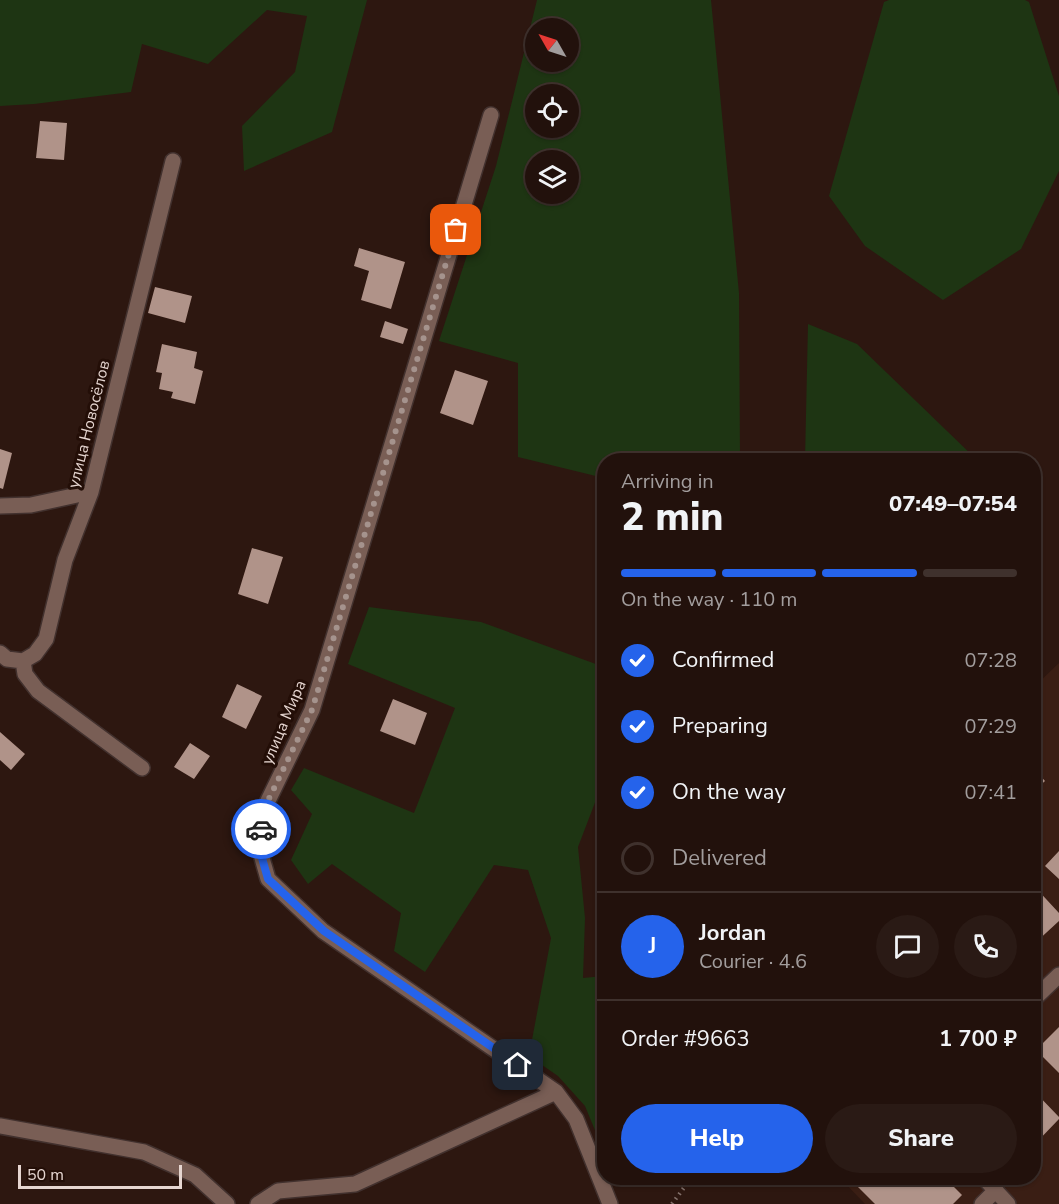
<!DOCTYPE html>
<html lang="en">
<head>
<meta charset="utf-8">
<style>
	body { margin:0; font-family:"Nunito Sans",sans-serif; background:#2a1a15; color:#f1f3f6; height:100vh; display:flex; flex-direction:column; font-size:22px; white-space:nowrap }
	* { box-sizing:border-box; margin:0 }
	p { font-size:20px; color:#a29d9d }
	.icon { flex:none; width:33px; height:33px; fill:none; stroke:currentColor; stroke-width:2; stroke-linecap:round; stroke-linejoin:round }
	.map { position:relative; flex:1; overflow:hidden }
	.panel { position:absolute; left:597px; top:453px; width:444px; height:732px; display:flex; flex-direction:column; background:#22110c; border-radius:24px; box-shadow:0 2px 4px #0004,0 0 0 2px #3f312d }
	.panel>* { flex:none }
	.needle { width:39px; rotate:309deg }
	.buttons { position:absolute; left:525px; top:18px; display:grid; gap:12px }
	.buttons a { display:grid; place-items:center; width:54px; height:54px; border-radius:50%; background:#22110c; box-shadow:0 2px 4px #0004,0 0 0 2px #3f312d; font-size:30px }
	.scale { position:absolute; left:18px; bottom:15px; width:164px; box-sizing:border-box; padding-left:6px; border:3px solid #e6d6d1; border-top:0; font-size:16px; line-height:21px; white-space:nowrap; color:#e6d6d1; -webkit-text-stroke:4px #230e07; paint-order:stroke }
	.pin { position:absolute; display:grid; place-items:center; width:51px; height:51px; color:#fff; margin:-26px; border-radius:12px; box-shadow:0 3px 9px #0006 }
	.courier { position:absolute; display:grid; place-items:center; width:60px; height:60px; margin:-30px; border:4px solid #2563eb; border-radius:50%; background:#fff; color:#222; box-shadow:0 2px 8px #0007 }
	.overview em { font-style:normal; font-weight:800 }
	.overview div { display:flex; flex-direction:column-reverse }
	.overview { display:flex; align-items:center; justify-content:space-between; height:102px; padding:0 24px }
	h1 { font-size:39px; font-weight:800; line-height:45px }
	.bar { display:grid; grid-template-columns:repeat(4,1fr); gap:9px 6px; align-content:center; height:72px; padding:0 24px }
	.bar i { height:8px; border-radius:4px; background:#3f312d }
	.bar .on { background:#2563eb }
	.bar p { grid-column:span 4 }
	.line { display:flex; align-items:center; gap:15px; padding:0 24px; border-top:2px solid #3f312d }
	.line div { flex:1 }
	.round { display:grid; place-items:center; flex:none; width:63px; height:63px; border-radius:32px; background:#2a1a15 }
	ol { padding:0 24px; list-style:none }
	li { display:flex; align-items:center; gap:18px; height:66px }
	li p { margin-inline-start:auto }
	li .icon { padding:6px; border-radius:50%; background:#2563eb; color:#fff; stroke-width:4 }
	li:last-child { color:#a29d9d }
	li i { width:33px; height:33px; border:3px solid #3f312d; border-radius:50% }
	.primary-button { display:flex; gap:12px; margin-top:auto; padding:12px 24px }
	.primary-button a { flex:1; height:69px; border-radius:36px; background:#2563eb; color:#fff; font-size:24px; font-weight:800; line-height:69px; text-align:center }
	.primary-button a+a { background:#2a1a15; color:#f1f3f6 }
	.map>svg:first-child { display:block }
	.built { fill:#3a1e14 }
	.green { fill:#1e3513; fill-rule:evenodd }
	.building { fill:#b09389 }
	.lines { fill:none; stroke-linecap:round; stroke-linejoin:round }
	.minor-casing { stroke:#42312e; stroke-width:18 }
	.path { stroke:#84716b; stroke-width:4; stroke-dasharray:1.5 4.5; stroke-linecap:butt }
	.minor { stroke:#795e55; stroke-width:15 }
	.done { stroke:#a5938d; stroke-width:6; stroke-dasharray:0 10.8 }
	.route { stroke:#2563eb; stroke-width:8 }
	.labels { text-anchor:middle; stroke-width:6; stroke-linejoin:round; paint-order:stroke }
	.street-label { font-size:16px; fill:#e6d6d1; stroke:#230e07 }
</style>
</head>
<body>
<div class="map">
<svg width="1059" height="1204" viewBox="0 0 1059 1204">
	<rect width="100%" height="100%" fill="#2d1710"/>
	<path class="built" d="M1059,663V1204H865L840,1178H1034V687Z"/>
	<path class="green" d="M0,0H367L332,132L244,171L242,126L295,72L307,16L267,10L208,64L142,44L131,92L34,104L0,106Z
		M537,0H711L739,293L740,460H604V478L518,457V363L439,341L496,166ZM536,28H568V62H536ZM536,94H568V128H536ZM568,160V194H536V160Z
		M889,0H1025L1029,2L1059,96V171L1021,249L943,300L865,246L829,196L884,2Z
		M808,324L857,344L977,460H805Z
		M369,607L481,622L604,667V779L578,847L585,918L583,978L604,976V1152L585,1106L558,1076L529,1056L551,938L528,870L494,865L425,972L394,951L401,913L332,864L308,884L291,860L312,814L291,790L304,768L414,813L455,708L348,664Z"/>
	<path class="building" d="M40,121L67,123L64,160L36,158Z
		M359,248L405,262L391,309L361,300L369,271L354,266Z
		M155,287L192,296L185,323L148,313Z
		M385,321L408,329L403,344L380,337Z
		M162,344L197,352L194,368L203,371L195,404L171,398L173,392L159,389L162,373L156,372Z
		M455,370L488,381L473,425L440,413Z
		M0,449L12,453L3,489L0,488Z
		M252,548L283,557L268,604L238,594Z
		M237,684L262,696L246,729L222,717Z
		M393,699L427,713L415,745L380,731Z
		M0,732L25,754L11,770L0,760Z
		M190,743L210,756L194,779L174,767Z
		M1035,770L1045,781L1034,791V771Z
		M1059,851V879L1045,866Z
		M1034,886L1059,913V921L1034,944Z
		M1059,1027V1073L1036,1050Z
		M1034,1091L1059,1117V1119L1034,1145Z
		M849,1178H945L962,1195L953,1204H875Z"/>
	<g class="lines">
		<defs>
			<path id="minor" d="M491,115L312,710L264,809L258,844L268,879L323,931L556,1092L576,1119L610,1204
				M0,506L31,505L91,492
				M0,653L7,659L23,661L35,654L46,639L65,560L91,492L173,161
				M23,661L25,674L38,691L142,768
				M1034,999L1059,975
				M0,1126L144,1152L195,1175L227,1204
				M984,1178L1008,1204
				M258,1204L278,1191L355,1184L556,1092
				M982,1204L996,1190"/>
		</defs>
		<use href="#minor" class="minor-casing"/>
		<path class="path" d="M672,1204L691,1178"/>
		<use href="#minor" class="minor"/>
	</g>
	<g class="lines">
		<path class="done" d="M261,829L264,809L312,710L456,230"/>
		<path class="route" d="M261,829L258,844L268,879L324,931L518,1065"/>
	</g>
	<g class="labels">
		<g class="street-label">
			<text transform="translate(88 424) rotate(-76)" y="6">улица Новосёлов</text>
			<text transform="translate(283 722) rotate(-67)" y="6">улица Мира</text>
		</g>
	</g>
</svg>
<div class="buttons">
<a><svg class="needle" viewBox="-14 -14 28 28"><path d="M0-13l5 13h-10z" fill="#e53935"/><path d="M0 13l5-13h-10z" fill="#a29d9d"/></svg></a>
<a><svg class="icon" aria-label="locate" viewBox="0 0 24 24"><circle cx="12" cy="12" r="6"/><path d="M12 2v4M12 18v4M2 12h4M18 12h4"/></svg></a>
<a><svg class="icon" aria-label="layers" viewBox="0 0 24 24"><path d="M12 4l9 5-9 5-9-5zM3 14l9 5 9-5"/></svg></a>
</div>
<div class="scale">50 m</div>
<div class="pin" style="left:456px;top:230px;background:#ea580c"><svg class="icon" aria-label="bag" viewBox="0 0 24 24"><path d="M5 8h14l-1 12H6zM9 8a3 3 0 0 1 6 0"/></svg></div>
<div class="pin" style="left:518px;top:1065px;background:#1f2937"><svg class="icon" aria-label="home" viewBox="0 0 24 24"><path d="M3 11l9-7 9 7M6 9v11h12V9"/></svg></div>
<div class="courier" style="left:261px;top:829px"><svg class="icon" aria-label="car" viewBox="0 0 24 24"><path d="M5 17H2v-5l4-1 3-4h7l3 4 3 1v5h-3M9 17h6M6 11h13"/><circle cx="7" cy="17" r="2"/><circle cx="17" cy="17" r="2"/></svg></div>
<section class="panel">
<div class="overview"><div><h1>2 min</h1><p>Arriving in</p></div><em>07:49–07:54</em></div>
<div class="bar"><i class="on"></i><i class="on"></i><i class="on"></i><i></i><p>On the way · 110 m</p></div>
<ol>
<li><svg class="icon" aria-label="check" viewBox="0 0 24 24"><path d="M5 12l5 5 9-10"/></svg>Confirmed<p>07:28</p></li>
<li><svg class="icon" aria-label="check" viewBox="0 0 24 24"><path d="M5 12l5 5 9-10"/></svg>Preparing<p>07:29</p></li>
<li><svg class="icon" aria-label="check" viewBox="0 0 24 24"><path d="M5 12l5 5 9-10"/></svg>On the way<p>07:41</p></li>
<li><i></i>Delivered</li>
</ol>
<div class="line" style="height:108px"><b class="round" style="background:#2563eb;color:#fff">J</b><div><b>Jordan</b><p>Courier · 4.6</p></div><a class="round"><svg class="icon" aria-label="chat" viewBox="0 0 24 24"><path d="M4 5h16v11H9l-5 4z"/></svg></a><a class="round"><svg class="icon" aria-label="phone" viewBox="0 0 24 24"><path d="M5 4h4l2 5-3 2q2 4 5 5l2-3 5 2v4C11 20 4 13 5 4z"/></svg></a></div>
<div class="line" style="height:78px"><div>Order #9663</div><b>1 700 ₽</b></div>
<div class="primary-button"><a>Help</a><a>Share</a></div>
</section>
</div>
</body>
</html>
